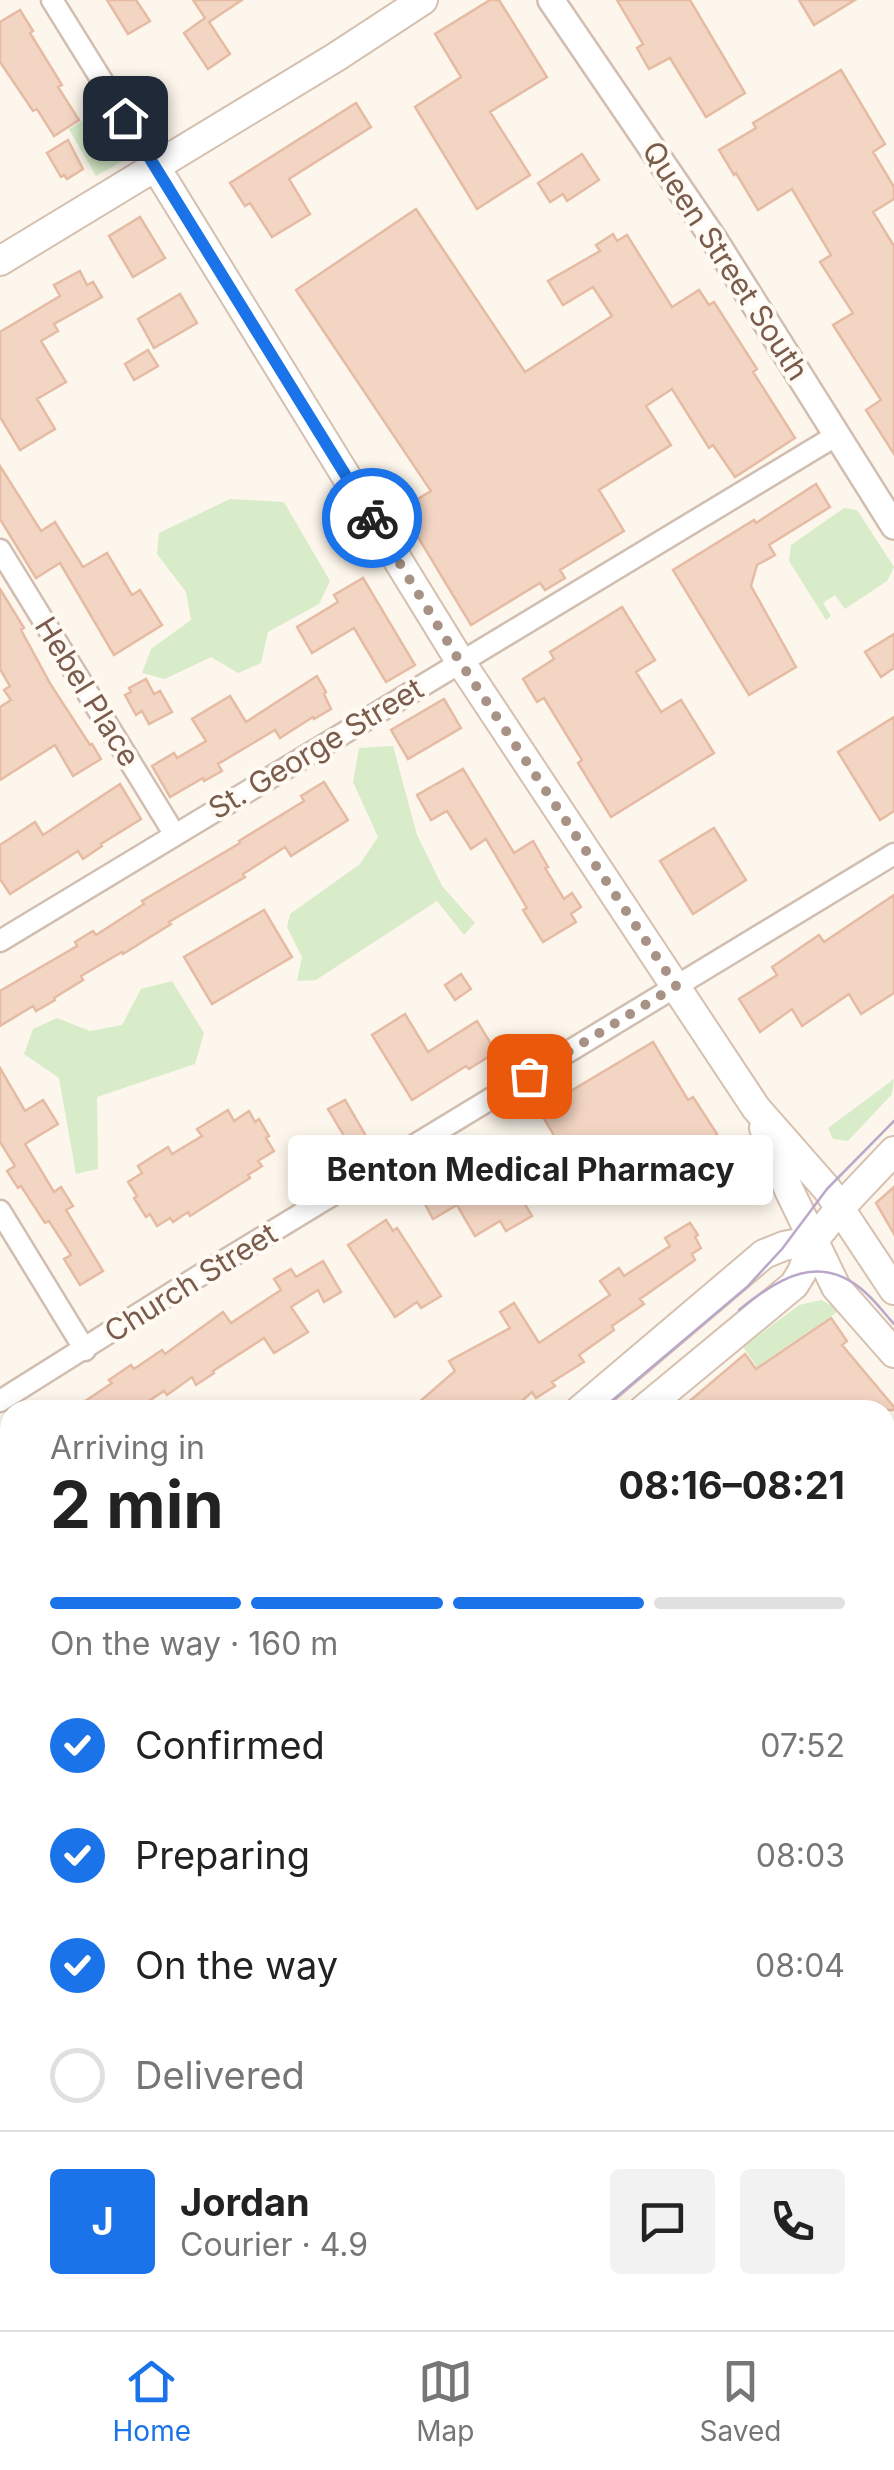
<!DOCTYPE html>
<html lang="en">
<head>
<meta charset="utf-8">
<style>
	body { margin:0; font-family:Inter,sans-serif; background:#f2f2f2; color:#222; height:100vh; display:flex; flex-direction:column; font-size:38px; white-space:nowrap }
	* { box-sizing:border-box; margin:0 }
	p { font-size:32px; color:#767676 }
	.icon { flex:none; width:55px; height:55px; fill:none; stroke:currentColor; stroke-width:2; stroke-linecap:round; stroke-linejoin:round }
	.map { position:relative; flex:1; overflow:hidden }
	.panel { position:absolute; left:0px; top:1400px; width:895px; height:930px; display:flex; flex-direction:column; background:#fff; border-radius:30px 30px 0 0; box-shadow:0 5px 15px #0003 }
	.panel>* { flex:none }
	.pin { position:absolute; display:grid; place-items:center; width:85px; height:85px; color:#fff; margin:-42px; border-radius:20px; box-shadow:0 5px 15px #0006 }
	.courier { position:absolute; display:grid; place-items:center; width:100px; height:100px; margin:-50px; border:8px solid #1a73e8; border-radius:50%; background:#fff; color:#222; box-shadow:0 2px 12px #0007 }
	.bubble { position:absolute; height:70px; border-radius:10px; background:#fff; box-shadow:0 5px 15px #0003; font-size:32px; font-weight:700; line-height:70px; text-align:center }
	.headline em { font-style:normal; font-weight:700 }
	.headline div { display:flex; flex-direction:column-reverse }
	.headline { display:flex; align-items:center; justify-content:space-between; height:170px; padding:0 50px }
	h1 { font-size:65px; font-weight:700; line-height:75px }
	.bar { display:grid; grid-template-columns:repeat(4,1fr); gap:15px 10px; align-content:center; height:120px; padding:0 50px }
	.bar i { height:12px; border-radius:8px; background:#e0e0e0 }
	.bar .active { background:#1a73e8 }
	.bar p { grid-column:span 4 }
	.line { display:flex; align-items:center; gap:25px; padding:0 50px; border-top:2px solid #e0e0e0 }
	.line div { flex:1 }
	.round { display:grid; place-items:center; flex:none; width:105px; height:105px; border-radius:10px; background:#f2f2f2 }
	ol { padding:0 50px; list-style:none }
	li { display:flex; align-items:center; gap:30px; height:110px }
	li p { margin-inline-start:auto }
	li .icon { padding:10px; border-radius:50%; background:#1a73e8; color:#fff; stroke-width:4 }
	li:last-child { color:#767676 }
	li i { width:55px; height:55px; border:5px solid #e0e0e0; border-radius:50% }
	.dock { display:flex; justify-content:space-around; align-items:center; height:140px; border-top:2px solid #e0e0e0; background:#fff; font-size:28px; color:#767676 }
	.dock a { display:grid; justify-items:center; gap:5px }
	.dock .active { color:#1a73e8 }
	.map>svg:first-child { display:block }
	.green { fill:#d8ecc9 }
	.building { fill:#f3d5c3; stroke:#e6bba3; stroke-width:2.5 }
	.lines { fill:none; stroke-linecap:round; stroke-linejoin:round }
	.minor-casing { stroke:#d1beb0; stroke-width:25 }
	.tertiary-casing { stroke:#d1beb0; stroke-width:30 }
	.secondary-casing { stroke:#d6c0b0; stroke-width:32 }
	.minor { stroke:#fff; stroke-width:20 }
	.tertiary { stroke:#fff; stroke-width:25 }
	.secondary { stroke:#fff; stroke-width:28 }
	.tram { stroke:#b9a8c9; stroke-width:2.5 }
	.done { stroke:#a89285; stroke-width:10; stroke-dasharray:0 18 }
	.route { stroke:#1a73e8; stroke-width:12 }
	.labels { text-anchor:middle; stroke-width:8; stroke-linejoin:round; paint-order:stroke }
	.street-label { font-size:30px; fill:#7a5c4d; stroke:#fffaf3 }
</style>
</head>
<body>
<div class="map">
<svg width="894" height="2330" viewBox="0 0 894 2330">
	<rect width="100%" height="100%" fill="#fdf6ec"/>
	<path class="green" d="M107,106L128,144L124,160L96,176L69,129Z
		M230,499L284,502L330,581L319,604L268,632L261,663L238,673L211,657L165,679L142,673L151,649L191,620L186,592L157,554L159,533Z
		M844,508L857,510L894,567L887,581L845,609L835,595L823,603L831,616L826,620L789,561L791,545Z
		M393,746L417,835L442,886L475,923L464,935L437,901L316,980L297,981L302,957L287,927L290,914L360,864L378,837L353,782L359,748Z
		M172,981L204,1033L195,1064L97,1097L98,1169L76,1174L59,1078L24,1054L33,1029L57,1018L90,1031L122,1025L141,989Z
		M894,1079L892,1094L848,1141L833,1139L828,1128Z
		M821,1300L840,1310L757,1367L743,1347L799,1305Z
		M894,2021V2103L885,2111V2029Z"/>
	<path class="building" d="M107,0H136L150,21L128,34Z
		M193,0H242L209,22L230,54L208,69L184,33L205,18Z
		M490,0H499L547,77L490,112L530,175L477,209L415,107L461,77L435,34Z
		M617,0H690L745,93L706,117L670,58L649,69L637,48L643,44Z
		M799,0H855L814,25Z
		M20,10L33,31L30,33L62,85L58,87L79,120L54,136L37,109L33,111L0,62V22Z
		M841,70L885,144L873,152L894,187V199L873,212L894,246V454L866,410L881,400L833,325L853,313L820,262L831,255L792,189L758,210L736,173L734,175L719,150L756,128L753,123Z
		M356,103L371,127L289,179L310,214L272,237L250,203L245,206L230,183Z
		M68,140L83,169L67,179L64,175L61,177L47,153Z
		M582,154L599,180L567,201L563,194L550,202L538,183Z
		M416,209L525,372L612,316L593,287L563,305L548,281L600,251L596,245L613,234L617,241L627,235L672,307L699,290L709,305L714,302L757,369L753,372L795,438L735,477L713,445L709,448L672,389L646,406L671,445L599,490L624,531L560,570L565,578L545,590L540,583L471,625L401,509L431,491L296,290Z
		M140,217L165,258L133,277L109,236Z
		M80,271L87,285L93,282L102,297L54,324L58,331L41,341L66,382L37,399L55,429L20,450L0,417V332L60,296L54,285Z
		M180,294L197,323L154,348L138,319Z
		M148,350L158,366L134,380L125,364Z
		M0,466L41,531L55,522L83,567L107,553L132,595L140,590L162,625L114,655L60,563L36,578L0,519Z
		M816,484L830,507L769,545L775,555L757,565L751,586L796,667L749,695L673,570L754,520L756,523Z
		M363,578L415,665L386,682L354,628L312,653L297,627L338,602L334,595Z
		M0,589L24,628L21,630L51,685L90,745L92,744L101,759L73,776L55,745L0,780V707L11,700L4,690L10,686L0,669Z
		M622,607L655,660L636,672L661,712L681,700L714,753L611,817L578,763L582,760L544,698L537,702L523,679L554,659L550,652Z
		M894,634V668L881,677L865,652Z
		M317,676L326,692L324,694L331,709L314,719L313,717L280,738L275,730L218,764L222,771L204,781L203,778L170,797L152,766L174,753L177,758L206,741L192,719L230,696L246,722Z
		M146,679L154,694L160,691L172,712L149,724L142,711L136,715L125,695L131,692L129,688Z
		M444,699L461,728L408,759L391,730Z
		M894,717V811L880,820L838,752Z
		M463,769L514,853L533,841L548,867L545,868L564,899L572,893L581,907L571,914L576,922L543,942L523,910L527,908L486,839L471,849L447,811L431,820L417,795Z
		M324,782L348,820L291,856L285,847L243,874L245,877L169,922L171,924L123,954L122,952L81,976L83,980L54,998L55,1000L36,1011L33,1006L0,1026V991L77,946L75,942L93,931L96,935L144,904L142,901L240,843L239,841L304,801L301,796Z
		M120,784L141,819L101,844L102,846L83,859L78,851L10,894L0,879V845L35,822L43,835Z
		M714,828L746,880L693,914L660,861Z
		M894,895V993L861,1014L849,994L802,1026L792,1009L760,1032L739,999L777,975L772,967L819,935L824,942Z
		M264,910L292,957L212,1004L184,957Z
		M461,974L471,989L455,1000L445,985Z
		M405,1014L428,1052L477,1021L496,1052L469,1069L466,1066L412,1100L372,1035Z
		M653,1042L688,1100L693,1097L717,1134L638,1186L609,1140L570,1163L539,1110Z
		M0,1068L25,1111L43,1100L58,1124L25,1144L54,1192L61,1187L73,1206L66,1210L103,1271L80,1285L64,1259L71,1255L49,1221L45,1223L21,1186L18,1188L7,1171L15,1166L0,1142Z
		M345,1100L366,1136L350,1146L328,1109Z
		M228,1110L234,1121L249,1111L255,1122L259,1119L269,1136L266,1138L274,1151L258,1161L262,1166L248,1175L250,1178L190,1216L188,1212L173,1222L170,1218L157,1226L150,1214L146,1217L134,1198L137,1196L128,1182L142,1173L138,1166L168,1147L172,1154L202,1136L197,1129Z
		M494,1151L532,1216L506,1231L500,1221L475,1236L457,1205L433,1219L420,1195L446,1180L444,1178Z
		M894,1187V1234L876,1203Z
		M386,1220L393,1231L397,1228L441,1296L421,1308L417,1302L395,1317L348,1245Z
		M690,1223L698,1235L695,1237L701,1248L692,1254L695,1260L640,1299L644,1304L612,1326L614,1330L579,1355L584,1362L552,1382L555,1386L536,1398L532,1392L512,1410H410L455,1371L449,1361L510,1328L500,1312L514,1303L539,1343L610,1295L600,1281L619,1268L624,1276L670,1246L665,1238Z
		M323,1261L341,1292L324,1302L318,1290L291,1307L308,1332L274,1353L264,1338L213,1371L214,1373L196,1385L192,1377L167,1395L164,1391L135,1410H72L112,1383L109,1380L131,1365L134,1369L162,1350L165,1354L223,1312L231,1323L281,1290L274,1279L291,1269L296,1277Z
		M831,1318L847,1341L842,1345L894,1407V1410H679L745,1354L756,1369Z"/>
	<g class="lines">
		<defs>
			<path id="minor" d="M52,0L155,166
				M0,550L175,835
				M0,941L837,435
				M0,1211L85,1350
				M0,1401L199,1276L894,854
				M0,1557L10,1570
				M885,1973L894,1983
				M0,2063L10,2077
				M885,2147L894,2139
				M199,2320L207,2330
				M572,2320L579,2330
				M644,2330L657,2320"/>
			<path id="tertiary" d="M551,0L715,241L894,526"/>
			<path id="secondary" d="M155,166L460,661L756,1108L827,1189L894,1290
				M0,261L336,57L423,0
				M764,1128L789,1190L836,1287L894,1353
				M580,1410L764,1254L784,1246L814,1240
				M643,1410L794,1285L802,1272L814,1240L840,1208L894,1151
				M885,1576L894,1569
				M0,1876L10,1869
				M0,1936L10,1928
				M0,2281L10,2274"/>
		</defs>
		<use href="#minor" class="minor-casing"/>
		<use href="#tertiary" class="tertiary-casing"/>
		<use href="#secondary" class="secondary-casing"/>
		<use href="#minor" class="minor"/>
		<use href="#tertiary" class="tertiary"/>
		<use href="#secondary" class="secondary"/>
		<path class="tram" d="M739,1310C779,1277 822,1251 867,1294C877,1303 885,1314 894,1324
			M601,1410L747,1287L782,1249L827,1189L894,1121
			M0,1893L10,1886
			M0,1919L10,1912"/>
	</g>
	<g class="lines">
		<path class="done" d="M372,518L460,662L676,986L529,1076"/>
		<path class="route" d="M125,118L372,518"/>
	</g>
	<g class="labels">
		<g class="street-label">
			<text transform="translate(725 261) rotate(57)" y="10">Queen Street South</text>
			<text transform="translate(87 692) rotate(58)" y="10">Hebel Place</text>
			<text transform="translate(316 749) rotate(-31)" y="10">St. George Street</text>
			<text transform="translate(191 1283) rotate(-32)" y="10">Church Street</text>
		</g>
	</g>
</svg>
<div class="pin" style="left:529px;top:1076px;background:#ea580c"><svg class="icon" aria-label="bag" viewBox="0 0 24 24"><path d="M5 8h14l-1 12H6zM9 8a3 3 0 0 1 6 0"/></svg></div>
<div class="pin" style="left:125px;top:118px;background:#1f2937"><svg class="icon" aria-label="home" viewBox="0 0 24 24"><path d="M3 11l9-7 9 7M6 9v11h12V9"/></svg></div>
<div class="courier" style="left:372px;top:518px"><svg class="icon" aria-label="bike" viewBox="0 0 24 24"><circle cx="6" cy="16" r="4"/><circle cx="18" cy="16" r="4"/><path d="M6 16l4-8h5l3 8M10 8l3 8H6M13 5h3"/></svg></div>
<div class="bubble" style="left:288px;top:1135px;width:485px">Benton Medical Pharmacy</div>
<section class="panel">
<div class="headline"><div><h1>2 min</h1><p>Arriving in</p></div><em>08:16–08:21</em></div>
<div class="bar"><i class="active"></i><i class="active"></i><i class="active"></i><i></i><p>On the way · 160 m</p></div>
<ol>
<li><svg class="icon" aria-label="check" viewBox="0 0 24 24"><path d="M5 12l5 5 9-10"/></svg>Confirmed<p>07:52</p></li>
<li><svg class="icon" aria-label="check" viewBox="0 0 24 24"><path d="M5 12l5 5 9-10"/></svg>Preparing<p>08:03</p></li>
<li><svg class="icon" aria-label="check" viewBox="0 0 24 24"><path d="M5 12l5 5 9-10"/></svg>On the way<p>08:04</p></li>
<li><i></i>Delivered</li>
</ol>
<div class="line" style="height:180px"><b class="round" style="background:#1a73e8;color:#fff">J</b><div><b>Jordan</b><p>Courier · 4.9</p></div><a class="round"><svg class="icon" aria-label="chat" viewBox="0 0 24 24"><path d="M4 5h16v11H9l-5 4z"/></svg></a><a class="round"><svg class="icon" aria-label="phone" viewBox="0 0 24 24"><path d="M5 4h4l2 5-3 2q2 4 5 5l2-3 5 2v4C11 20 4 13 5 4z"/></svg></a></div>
</section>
</div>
<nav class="dock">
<a class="active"><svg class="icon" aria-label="home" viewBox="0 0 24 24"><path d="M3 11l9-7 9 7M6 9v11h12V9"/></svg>Home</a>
<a><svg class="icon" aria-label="map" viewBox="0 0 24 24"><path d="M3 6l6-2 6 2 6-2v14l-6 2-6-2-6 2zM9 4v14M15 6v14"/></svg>Map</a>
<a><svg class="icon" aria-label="saved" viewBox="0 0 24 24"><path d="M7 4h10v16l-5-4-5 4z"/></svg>Saved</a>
</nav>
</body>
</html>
